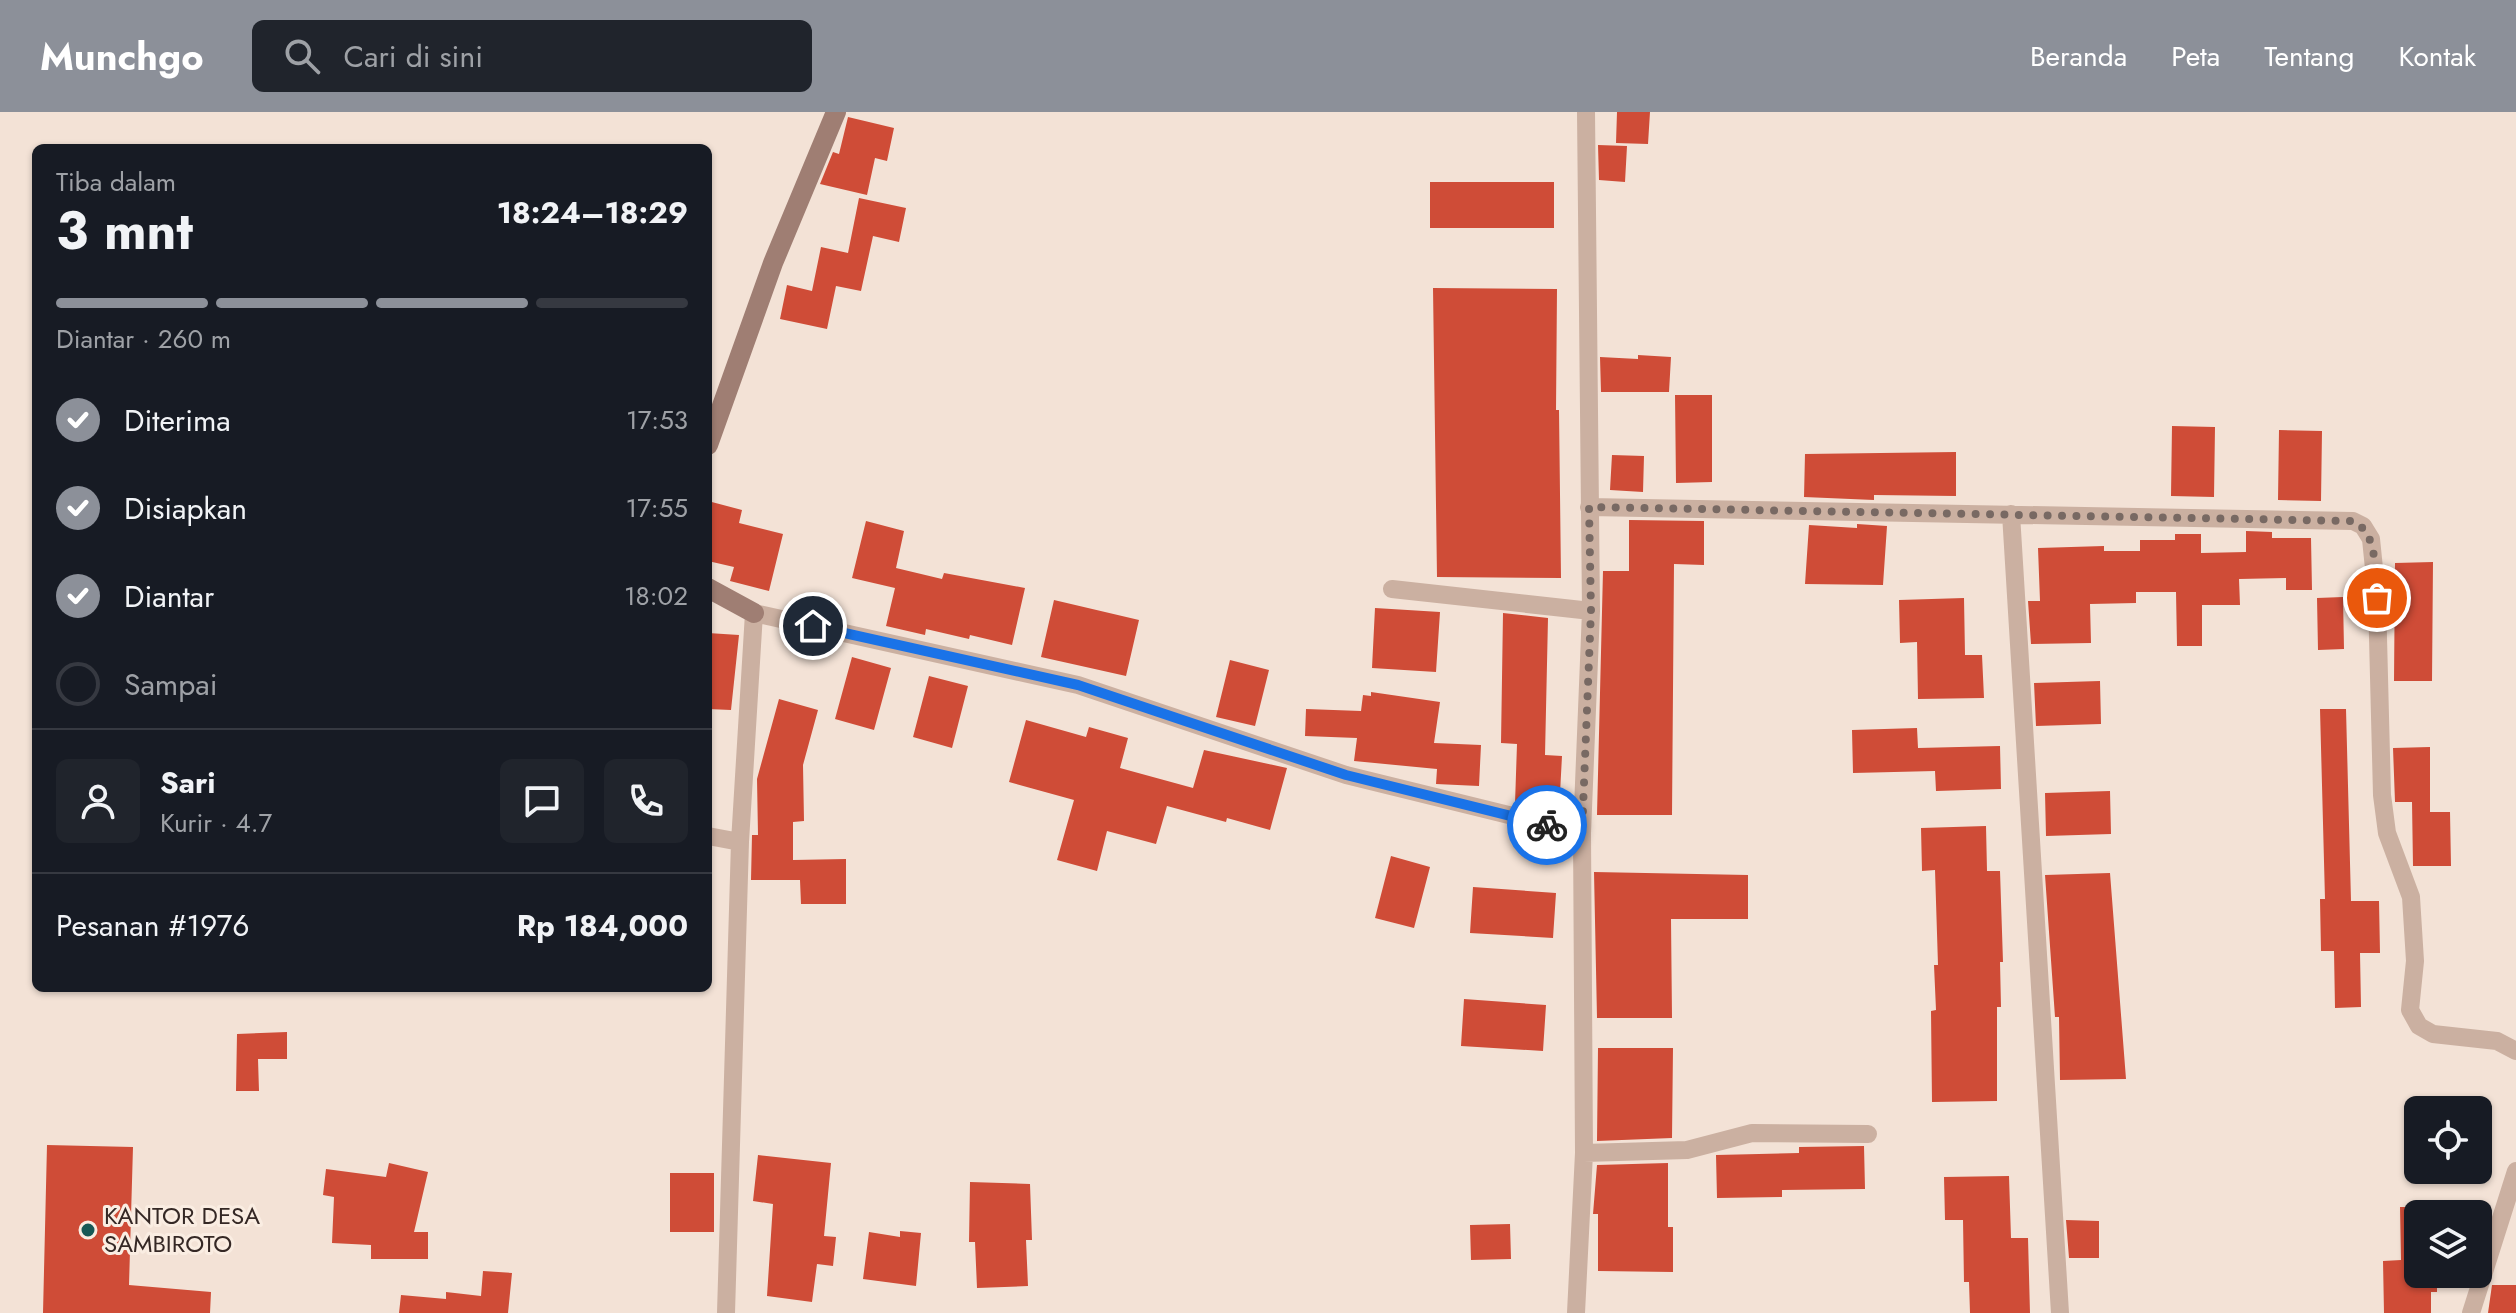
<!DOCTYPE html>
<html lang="id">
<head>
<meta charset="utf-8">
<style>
	body { margin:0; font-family:Jost,sans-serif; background:#20242c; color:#f1f3f6; height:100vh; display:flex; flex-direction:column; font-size:30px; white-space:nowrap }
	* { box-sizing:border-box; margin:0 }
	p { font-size:26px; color:#9ea1a6 }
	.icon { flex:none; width:44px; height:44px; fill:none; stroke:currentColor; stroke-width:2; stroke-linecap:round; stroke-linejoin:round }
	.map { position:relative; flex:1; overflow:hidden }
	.details { position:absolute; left:32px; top:32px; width:680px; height:848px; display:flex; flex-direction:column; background:#171b24; border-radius:12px; box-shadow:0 2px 6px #0004 }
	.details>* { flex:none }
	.fabs { position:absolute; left:2404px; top:984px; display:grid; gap:16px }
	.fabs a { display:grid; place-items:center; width:88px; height:88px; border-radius:12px; background:#171b24; box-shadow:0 2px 6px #0004; font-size:40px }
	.pin { position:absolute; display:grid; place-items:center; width:68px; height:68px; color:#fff; margin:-34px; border:4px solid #fff; border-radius:50%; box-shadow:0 2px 8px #0007 }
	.courier { position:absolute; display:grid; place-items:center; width:80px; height:80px; margin:-40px; border:6px solid #1a73e8; border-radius:50%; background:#fff; color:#222; box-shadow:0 2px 10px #0007 }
	.headline em { font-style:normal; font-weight:700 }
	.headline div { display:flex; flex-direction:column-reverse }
	.headline { display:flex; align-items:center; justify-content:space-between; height:136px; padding:0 24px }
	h1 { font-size:52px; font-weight:700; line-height:60px }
	.bar { display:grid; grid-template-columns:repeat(4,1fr); gap:12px 8px; align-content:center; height:96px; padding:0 24px }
	.bar i { height:10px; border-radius:6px; background:#363941 }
	.bar .active { background:#8c9099 }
	.bar p { grid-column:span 4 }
	.line { display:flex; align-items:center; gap:20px; padding:0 24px; border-top:2px solid #363941 }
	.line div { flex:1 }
	.round { display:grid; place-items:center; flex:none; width:84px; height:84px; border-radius:12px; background:#20242c }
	ol { padding:0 24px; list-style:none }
	li { display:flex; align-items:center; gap:24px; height:88px }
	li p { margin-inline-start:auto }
	li .icon { padding:8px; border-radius:50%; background:#8c9099; color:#fff; stroke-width:4 }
	li:last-child { color:#9ea1a6 }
	li i { width:44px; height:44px; border:4px solid #363941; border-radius:50% }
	header { display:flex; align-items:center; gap:48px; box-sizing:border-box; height:112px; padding:0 40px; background:#8c9099; color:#fff }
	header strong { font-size:38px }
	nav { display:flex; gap:44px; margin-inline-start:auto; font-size:28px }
	.search { width:560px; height:72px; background:#20242c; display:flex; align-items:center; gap:20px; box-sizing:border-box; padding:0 28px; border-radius:12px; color:#9ea1a6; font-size:30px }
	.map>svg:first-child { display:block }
	.building { fill:#cf4c37 }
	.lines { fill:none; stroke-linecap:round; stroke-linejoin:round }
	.street { stroke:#cbb0a1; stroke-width:18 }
	.secondary { stroke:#9f7e73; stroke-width:20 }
	.done { stroke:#786963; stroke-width:8; stroke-dasharray:0 14.4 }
	.route { stroke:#1a73e8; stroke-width:10 }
	.poi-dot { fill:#175956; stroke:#faede2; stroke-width:3 }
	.labels { text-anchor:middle; stroke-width:6; stroke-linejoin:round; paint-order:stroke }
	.poi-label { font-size:24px; fill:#352825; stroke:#faede2; text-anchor:start }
</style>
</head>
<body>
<header>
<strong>Munchgo</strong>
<div class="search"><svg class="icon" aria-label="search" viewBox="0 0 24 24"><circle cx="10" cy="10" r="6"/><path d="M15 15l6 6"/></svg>Cari di sini</div>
<nav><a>Beranda</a><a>Peta</a><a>Tentang</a><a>Kontak</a></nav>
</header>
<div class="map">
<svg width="2516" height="1201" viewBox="0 0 2516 1201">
	<rect width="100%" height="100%" fill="#f3e2d6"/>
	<path class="building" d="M1617,0H1650L1648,32L1616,31Z
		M848,5L894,16L887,49L875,46L867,83L820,72L833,40L839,42Z
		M1598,33L1627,34L1625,70L1599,68Z
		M1430,70H1554V116H1430Z
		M859,86L906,96L899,130L873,124L861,179L836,174L827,217L780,207L787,173L812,179L821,135L848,141Z
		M1433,176L1557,177L1556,298H1559L1561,466L1437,465Z
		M1638,243L1671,245L1669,280H1601L1600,245L1638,247Z
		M1675,283H1712V370L1676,371Z
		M2172,314L2215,315L2214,385L2171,384Z
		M2279,318L2322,319L2321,389L2278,388Z
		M1956,340V384L1874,383V388L1804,385L1805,342Z
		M1612,343L1644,344L1643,380L1610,378Z
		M708,389L742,398L739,411L783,422L769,479L730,469L734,455L708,449Z
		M1629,408L1704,409V453L1674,452L1672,703H1597L1603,459H1629Z
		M866,409L904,419L896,456L942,467L944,461L1025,476L1012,533L970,523L969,527L926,517L925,523L886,514L895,476L852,466Z
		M1857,412L1887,414L1883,473L1805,472L1809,413L1857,416Z
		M2246,419L2272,420V426H2311L2312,478H2286V466L2239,467L2240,493H2202V534H2177L2176,480H2136V491L2090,492L2091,531L2031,532L2028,489H2040L2038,436L2104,434V439H2140V428H2175V422H2201V441L2246,440Z
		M2433,450L2432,569H2394L2395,451Z
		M2343,485L2344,537L2318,538L2317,486Z
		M1964,486L1965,543H1982L1984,586L1918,587L1917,530L1900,531L1899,488Z
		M1054,488L1139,508L1126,564L1041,545Z
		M1375,496L1440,500L1436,560L1372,556Z
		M1503,501L1548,506L1545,643L1562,644L1559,700L1515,692L1517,632L1501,631Z
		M708,521L739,523L731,598L708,597Z
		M852,545L891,556L874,618L835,607Z
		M1230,548L1269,558L1255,614L1216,605Z
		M929,564L968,574L952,636L913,625Z
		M2100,569L2101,612L2036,614L2034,571Z
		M1371,580L1440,590L1434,631L1481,633L1479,674L1436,672L1437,657L1354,649L1357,626L1305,624L1306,597L1361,599L1363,583L1371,584Z
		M779,587L818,598L803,653L804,709L793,710V748L846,747V792H801L800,768H751L752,723H758L757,667Z
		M2320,597H2346L2351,789H2379L2380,841H2360L2361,895L2335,896L2334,839H2321L2320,787H2325Z
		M1026,608L1086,625L1089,615L1128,626L1120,656L1193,676L1204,638L1287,656L1270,718L1227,706L1226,710L1167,694L1156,732L1107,719L1097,759L1057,748L1074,688L1009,670Z
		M1917,616L1918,636L2000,634L2001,677L1936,679L1935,659L1853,661L1852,618Z
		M2430,635V700H2450L2451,754H2413L2412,690H2395L2393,636Z
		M2110,679L2111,722L2046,724L2045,681Z
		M1986,714L1987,759H2000L2003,850H2000L2001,895H1997V989L1932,990L1931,899L1936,898L1934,853H1938L1935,758L1922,759L1921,716Z
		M1391,744L1430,755L1414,816L1375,806Z
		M1594,760L1748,763V807H1671L1672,906H1597Z
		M2110,761L2126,967L2060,968L2059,905H2055L2045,763Z
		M1473,775L1556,781L1553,826L1470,821Z
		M1464,887L1546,893L1543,939L1461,934Z
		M287,920V947H258L259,979H236L237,922Z
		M1598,936H1673L1672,1026L1597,1029Z
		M47,1033L133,1035L129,1173L211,1180L210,1201H43Z
		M1864,1034L1865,1077L1782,1078V1085L1717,1086L1716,1043L1799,1041V1035Z
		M758,1043L831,1051L824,1124L836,1125L833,1154L817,1152L812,1190L767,1184L773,1092L753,1089Z
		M389,1051L428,1060L414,1120H428V1147H371V1133L332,1131L334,1085L323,1083L326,1057L386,1065Z
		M1668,1051V1115H1673V1160L1598,1159V1102H1593L1597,1053Z
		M670,1061H714V1120H670Z
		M2009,1064L2011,1126H2028L2030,1201H1970L1969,1170H1964L1963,1108H1945L1944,1065Z
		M970,1070L1030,1072L1032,1128H1026L1028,1174L977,1176L975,1130H969Z
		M2400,1095H2418V1162H2437V1180H2431V1201H2384L2383,1149L2401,1148Z
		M2066,1108L2099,1109V1146H2069Z
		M1510,1112L1511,1147L1471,1148L1470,1113Z
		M900,1119L921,1121L916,1174L863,1167L869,1120L900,1125Z
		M483,1159L512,1161L508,1201H399L401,1183L446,1187V1180L481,1184Z
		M2492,1173H2516V1201H2488Z"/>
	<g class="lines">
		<path class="street" d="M1589,395L2353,409L2363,414L2371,427L2377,486L2382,683L2387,721L2411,785L2415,849L2410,898L2419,914L2433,922L2497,929L2516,939
			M2011,402L2060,1201
			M1392,477L1591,499
			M708,724L740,730
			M1584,1041L1687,1038L1752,1021L1868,1022
			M726,1201L740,730L754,501L1078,573L1346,663L1582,721L1591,499L1586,0
			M1576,1201L1584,1041L1582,721
			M2471,1201L2516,1059"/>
		<path class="secondary" d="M708,333L773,151L836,0
			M708,476L754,501"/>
	</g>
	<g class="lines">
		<path class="done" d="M1547,713L1582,721L1591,499L1589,395L2353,409C2379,422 2374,459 2377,486"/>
		<path class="route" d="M813,514L1078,573L1346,663L1547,713"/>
	</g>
	<circle class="poi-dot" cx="88" cy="1118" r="8"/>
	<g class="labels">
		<g class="poi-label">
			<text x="104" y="1112">KANTOR DESA<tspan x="104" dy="28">SAMBIROTO</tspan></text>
		</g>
	</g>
</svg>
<div class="fabs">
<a><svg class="icon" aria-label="locate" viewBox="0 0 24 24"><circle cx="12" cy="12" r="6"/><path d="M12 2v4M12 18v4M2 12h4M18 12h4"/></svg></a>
<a><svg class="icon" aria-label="layers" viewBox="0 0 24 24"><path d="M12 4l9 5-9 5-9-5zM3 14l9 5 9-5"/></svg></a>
</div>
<div class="pin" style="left:2377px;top:486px;background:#ea580c"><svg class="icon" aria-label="bag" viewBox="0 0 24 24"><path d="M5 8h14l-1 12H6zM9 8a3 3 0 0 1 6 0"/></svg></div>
<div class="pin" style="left:813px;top:514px;background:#1f2937"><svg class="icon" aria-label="home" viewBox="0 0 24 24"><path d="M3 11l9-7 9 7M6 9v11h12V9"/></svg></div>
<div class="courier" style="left:1547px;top:713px"><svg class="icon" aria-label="bike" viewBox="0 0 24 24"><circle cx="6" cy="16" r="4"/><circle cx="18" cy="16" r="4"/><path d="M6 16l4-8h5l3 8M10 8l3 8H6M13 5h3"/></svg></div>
<section class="details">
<div class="headline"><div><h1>3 mnt</h1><p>Tiba dalam</p></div><em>18:24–18:29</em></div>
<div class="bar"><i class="active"></i><i class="active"></i><i class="active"></i><i></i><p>Diantar · 260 m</p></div>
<ol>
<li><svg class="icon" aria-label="check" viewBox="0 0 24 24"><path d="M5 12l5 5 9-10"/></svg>Diterima<p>17:53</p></li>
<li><svg class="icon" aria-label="check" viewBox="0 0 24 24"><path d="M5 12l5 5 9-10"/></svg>Disiapkan<p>17:55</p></li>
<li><svg class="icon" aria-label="check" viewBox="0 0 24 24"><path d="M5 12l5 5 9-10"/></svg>Diantar<p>18:02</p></li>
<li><i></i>Sampai</li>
</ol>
<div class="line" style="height:144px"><a class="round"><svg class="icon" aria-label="person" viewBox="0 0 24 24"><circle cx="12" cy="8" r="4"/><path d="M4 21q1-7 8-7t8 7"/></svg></a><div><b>Sari</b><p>Kurir · 4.7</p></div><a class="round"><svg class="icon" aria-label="chat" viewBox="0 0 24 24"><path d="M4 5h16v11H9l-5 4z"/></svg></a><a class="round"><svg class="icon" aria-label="phone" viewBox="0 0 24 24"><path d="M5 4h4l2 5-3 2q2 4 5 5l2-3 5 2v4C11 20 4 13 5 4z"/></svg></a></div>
<div class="line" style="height:104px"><div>Pesanan #1976</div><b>Rp 184,000</b></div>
</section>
</div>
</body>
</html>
